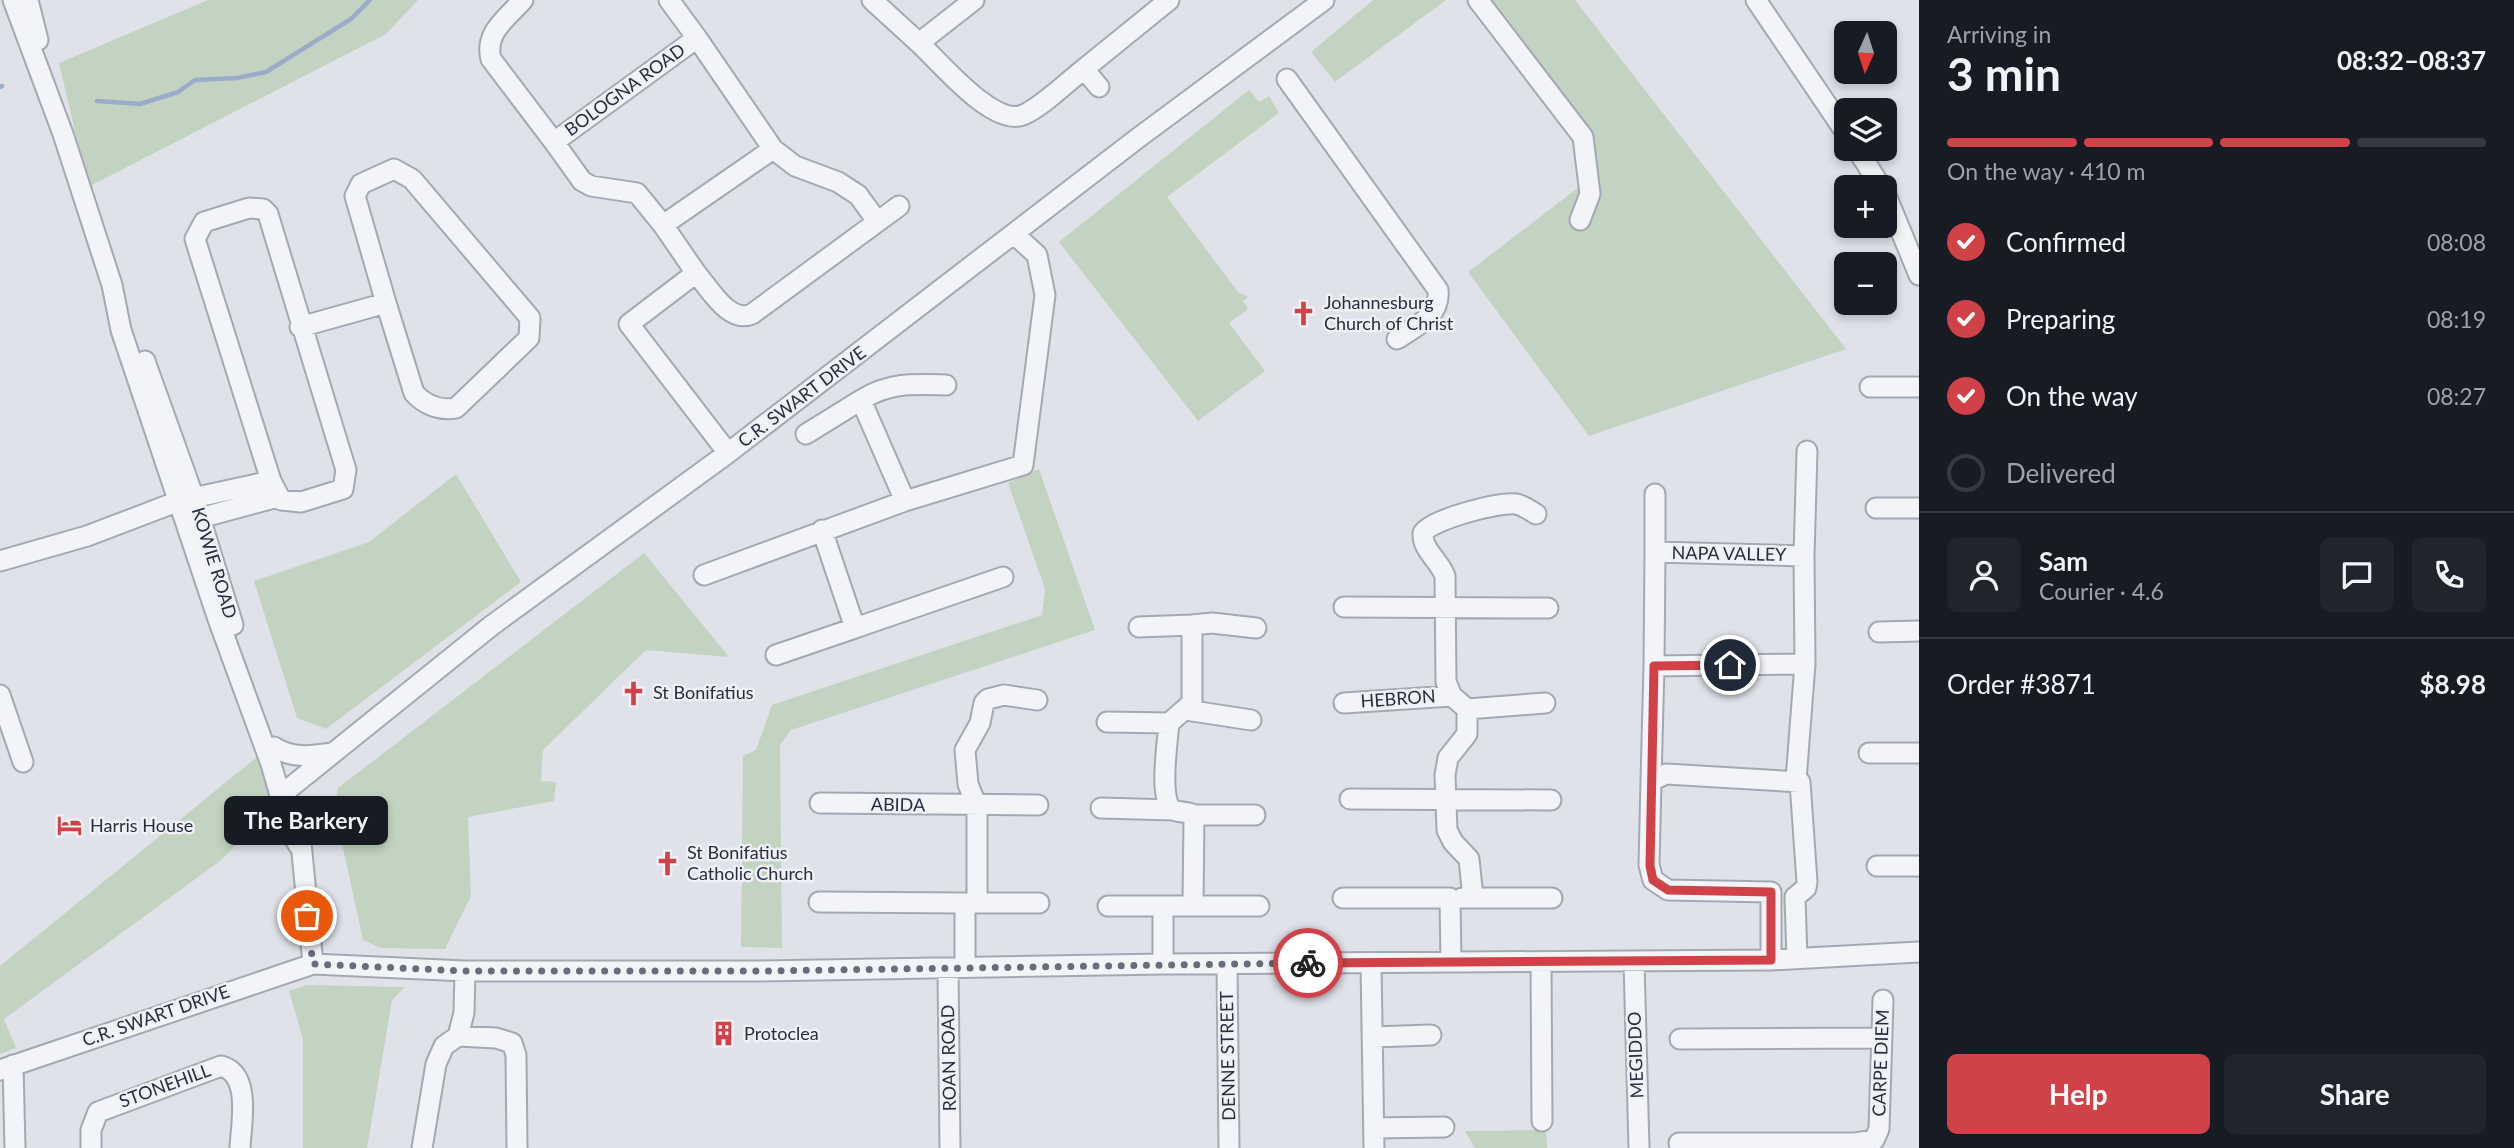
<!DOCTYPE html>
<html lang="en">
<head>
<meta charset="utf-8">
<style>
	body { margin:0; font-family:Lato,sans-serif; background:#20242c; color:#f1f3f6; height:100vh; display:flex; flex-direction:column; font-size:26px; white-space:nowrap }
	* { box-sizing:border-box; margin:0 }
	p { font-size:23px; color:#9ea1a6 }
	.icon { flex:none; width:38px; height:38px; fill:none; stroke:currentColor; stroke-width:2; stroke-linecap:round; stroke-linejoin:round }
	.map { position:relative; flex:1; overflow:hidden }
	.drawer { display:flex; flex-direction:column; background:#171b24; width:595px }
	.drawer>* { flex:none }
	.needle { width:46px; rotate:183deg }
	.tools { position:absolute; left:1834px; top:21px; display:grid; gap:14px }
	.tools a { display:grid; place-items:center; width:63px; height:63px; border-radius:10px; background:#171b24; box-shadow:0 4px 10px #0003; font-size:35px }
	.pin { position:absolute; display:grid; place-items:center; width:60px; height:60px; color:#fff; margin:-30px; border:4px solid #fff; border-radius:50%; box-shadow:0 2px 7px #0007 }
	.courier { position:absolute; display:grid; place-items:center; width:70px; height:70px; margin:-35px; border:5px solid #d14248; border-radius:50%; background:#fff; color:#222; box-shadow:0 2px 9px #0007 }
	.bubble { position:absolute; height:49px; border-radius:10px; background:#171b24; box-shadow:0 4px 10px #0003; font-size:23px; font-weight:700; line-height:49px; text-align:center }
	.headline em { font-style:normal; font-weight:700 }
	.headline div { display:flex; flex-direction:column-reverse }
	.headline { display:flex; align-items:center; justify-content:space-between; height:119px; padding:0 28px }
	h1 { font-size:46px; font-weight:700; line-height:52px }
	.bar { display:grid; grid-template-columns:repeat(4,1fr); gap:10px 7px; align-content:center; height:84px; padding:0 28px }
	.bar i { height:9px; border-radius:5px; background:#363941 }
	.bar .current { background:#d14248 }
	.bar p { grid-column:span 4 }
	.line { display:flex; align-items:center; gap:18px; padding:0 28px; border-top:2px solid #363941 }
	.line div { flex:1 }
	.round { display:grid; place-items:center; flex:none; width:74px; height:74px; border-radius:10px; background:#20242c }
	ol { padding:0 28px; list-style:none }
	li { display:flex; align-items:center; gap:21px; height:77px }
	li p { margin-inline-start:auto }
	li .icon { padding:7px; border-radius:50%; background:#d14248; color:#fff; stroke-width:4 }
	li:last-child { color:#9ea1a6 }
	li i { width:38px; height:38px; border:4px solid #363941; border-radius:50% }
	.action { display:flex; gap:14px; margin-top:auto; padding:14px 28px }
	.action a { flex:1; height:80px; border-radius:10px; background:#d14248; color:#fff; font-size:28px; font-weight:700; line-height:80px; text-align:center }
	.action a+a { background:#20242c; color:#f1f3f6 }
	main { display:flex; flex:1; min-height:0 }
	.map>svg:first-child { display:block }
	.green { fill:#c3d3c1 }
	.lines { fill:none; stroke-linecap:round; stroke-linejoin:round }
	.stream { stroke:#9aacca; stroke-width:4.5 }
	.minor-casing { stroke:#a5a8b3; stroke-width:23 }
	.minor { stroke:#f2f4f7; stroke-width:19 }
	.done { stroke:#686d7c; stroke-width:7; stroke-dasharray:0 12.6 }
	.route { stroke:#d14248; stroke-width:9 }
	.labels { text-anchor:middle; stroke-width:5; stroke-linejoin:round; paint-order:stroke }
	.street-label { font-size:18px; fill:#282e41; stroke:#eff1f6 }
	.poi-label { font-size:18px; fill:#282e41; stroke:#eff1f6; text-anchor:start }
</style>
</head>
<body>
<main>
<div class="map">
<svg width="1919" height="1148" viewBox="0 0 1919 1148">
	<rect width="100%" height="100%" fill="#e0e2e9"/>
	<path class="green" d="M208,0H418L386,34L88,187L59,63Z
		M1373,0H1446L1335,82L1311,52Z
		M1472,0H1575L1846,349L1589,436L1468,272L1583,184L1576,162L1588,151Z
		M1249,90L1259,102L1269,96L1279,113L1167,197L1238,292L1248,297L1243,301L1248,309L1229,323L1265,371L1198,421L1059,242Z
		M1039,469L1095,630L791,730L780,745L782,948L741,947L743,756L756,750L772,705L1042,615L1045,589L1008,483Z
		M456,474L521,582L326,729L297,718L254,581L369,542Z
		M644,553L729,657L646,650L543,750L541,781L556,782L554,801L468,817L471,896L445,949L381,948L363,940L334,807L338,788Z
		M258,756L275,806L220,861L4,1019L16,1048L0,1054V966Z
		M307,985L405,987L392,1000L367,1148H303V1039L289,991Z
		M1546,1130L1547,1148H1475L1465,1131Z"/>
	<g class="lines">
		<path class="stream" d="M0,87L2,86
			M97,101L140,104L178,92L195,80L237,78L266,72L351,19L370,0"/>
		<defs>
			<path id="minor" d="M13,0L63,134L112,285L121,330L219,622L271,764L291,833L299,846
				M28,0L38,40
				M523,0C507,18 484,33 491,59L554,142
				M669,0L697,38
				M872,0L919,43
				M974,0L919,43C940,62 993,127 1023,115C1042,107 1067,82 1084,69L1099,87
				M1478,0L1583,137L1590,194L1580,220
				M1756,0L1846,133
				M1084,69L1169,0
				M1287,79L1438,290C1441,316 1416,326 1397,339
				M1857,149L1881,187
				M1885,193L1919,275
				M249,208L263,209L268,214L346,470L343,489L301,502L281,500L271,481L195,239L204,222Z
				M663,225L637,193L591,186L582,181L554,142L697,38L773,149
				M696,273L663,225L773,149L795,166L838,182L858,195L877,221
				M300,327L386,303L355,196L361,184L394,169L412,179L530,318L529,338L456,408C440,411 425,405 414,393L386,303
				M145,361L194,498L233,625
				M1870,387H1919
				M861,400C890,382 914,384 946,385
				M806,434L861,400L905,501
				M728,453L629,324L696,273C710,289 729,324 752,314L899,206
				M1876,508H1919
				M187,518H200L278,497
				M1655,552V494
				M1804,556L1807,451
				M0,561L87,536L179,501L271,481
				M704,575L905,501L1023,465L1045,295L1037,255L1014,234
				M1344,607L1548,608
				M1139,627L1192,625
				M855,628L1003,577
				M1879,632L1919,631
				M776,655L855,628L822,530
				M1654,666L1655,552L1804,556L1805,664
				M0,695L23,762
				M1344,703L1452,696
				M1467,709L1545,703
				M1186,710L1251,720
				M1107,722L1169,723
				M274,747C293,759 311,756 332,753
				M1869,753H1919
				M1651,781L1654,666L1805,664L1796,780
				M281,795L491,626L728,453L1138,138L1324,0
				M1350,799L1551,800
				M820,803L1038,805
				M1101,808L1173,810
				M1194,815H1255
				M300,833L313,964
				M1877,866H1919
				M1343,898H1450L1451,962
				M1462,898H1552
				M1473,898L1469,859L1453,842L1447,830L1445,775L1448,758L1467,734V709L1452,696L1446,682L1445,576C1439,560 1422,550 1423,533C1432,519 1499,502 1516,504C1523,505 1529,510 1536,514
				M819,902L965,903V967
				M966,903H1039
				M977,903V807L968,784L965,750L980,723L984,703L988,699L1004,695L1037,700
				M1108,906H1163V964
				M1163,906H1259
				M1193,906L1194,815C1187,811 1180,813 1173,810C1158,802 1168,738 1169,723L1192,703V625L1212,623L1256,628
				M1771,960V892L1668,890L1653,880L1649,865L1651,781L1666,774L1800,782L1807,882L1806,888L1795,897L1797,959
				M1541,962L1542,1121
				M1634,962L1639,1148
				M1371,963L1374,1148
				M1227,964L1229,1148
				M948,968L950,1148
				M458,1036L464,1013L465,971
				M1373,1037L1431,1035
				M1680,1039L1881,1038
				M13,1065L15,1148
				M0,1070L313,964L465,971H762L1163,964L1771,960L1919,952
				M1374,1128L1444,1127
				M1679,1143H1855L1874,1140L1879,1129L1883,1000
				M91,1148V1130L98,1112L221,1066C252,1074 241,1124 240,1148
				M422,1148L436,1064L444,1046L458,1036L496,1038L512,1043L516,1055L517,1148"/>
		</defs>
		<use href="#minor" class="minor-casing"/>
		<use href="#minor" class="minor"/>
	</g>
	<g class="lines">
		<path class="done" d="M307,916L313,964L465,971H762L1308,963"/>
		<path class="route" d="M1308,963L1771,960V892L1668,890L1653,880L1650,866L1654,666L1730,665"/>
	</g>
	<defs>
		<symbol id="church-bare" viewBox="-9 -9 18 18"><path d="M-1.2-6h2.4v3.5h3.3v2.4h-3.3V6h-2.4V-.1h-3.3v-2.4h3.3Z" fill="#d14248" stroke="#eff1f6" stroke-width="2.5" paint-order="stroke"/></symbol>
		<symbol id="hotel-bare" viewBox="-9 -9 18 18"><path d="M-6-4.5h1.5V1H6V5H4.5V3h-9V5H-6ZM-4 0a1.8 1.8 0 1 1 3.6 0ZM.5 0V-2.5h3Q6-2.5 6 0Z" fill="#d14248" stroke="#eff1f6" stroke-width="2.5" paint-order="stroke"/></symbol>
		<symbol id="building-bare" viewBox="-9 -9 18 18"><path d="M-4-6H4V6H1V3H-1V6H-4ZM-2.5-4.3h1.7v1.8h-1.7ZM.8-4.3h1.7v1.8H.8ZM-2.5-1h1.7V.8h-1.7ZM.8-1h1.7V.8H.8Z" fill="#d14248" stroke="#eff1f6" stroke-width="2.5" paint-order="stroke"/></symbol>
	</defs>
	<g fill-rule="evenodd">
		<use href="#church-bare" x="1286" y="296" width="35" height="35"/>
		<use href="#church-bare" x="616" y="676" width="35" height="35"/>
		<use href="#hotel-bare" x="52" y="808" width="35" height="35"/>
		<use href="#church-bare" x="650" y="846" width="35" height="35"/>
		<use href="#building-bare" x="706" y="1016" width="35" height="35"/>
	</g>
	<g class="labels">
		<g class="street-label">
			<text transform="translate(625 90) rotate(-36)" y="6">BOLOGNA ROAD</text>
			<text transform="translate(802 397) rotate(-37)" y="6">C.R. SWART DRIVE</text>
			<text transform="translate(1729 554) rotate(1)" y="6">NAPA VALLEY</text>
			<text transform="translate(214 563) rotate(73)" y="6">KOWIE ROAD</text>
			<text transform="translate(1398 699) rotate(-4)" y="6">HEBRON</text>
			<text transform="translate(898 805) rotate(1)" y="6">ABIDA</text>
			<text transform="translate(156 1016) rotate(-19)" y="6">C.R. SWART DRIVE</text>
			<text transform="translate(1636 1055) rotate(-92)" y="6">MEGIDDO</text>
			<text transform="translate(1228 1056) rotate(-91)" y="6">DENNE STREET</text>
			<text transform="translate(949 1058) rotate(-91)" y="6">ROAN ROAD</text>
			<text transform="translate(1881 1063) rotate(-88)" y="6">CARPE DIEM</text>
			<text transform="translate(165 1086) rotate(-20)" y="6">STONEHILL</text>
		</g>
		<g class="poi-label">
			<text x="1324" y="309">Johannesburg<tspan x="1324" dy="21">Church of Christ</tspan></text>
			<text x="653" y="699">St Bonifatius</text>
			<text x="90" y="832">Harris House</text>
			<text x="687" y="859">St Bonifatius<tspan x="687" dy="21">Catholic Church</tspan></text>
			<text x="744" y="1040">Protoclea</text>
		</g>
	</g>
</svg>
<div class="tools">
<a><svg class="needle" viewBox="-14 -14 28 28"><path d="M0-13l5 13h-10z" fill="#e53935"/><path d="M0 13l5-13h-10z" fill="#9ea1a6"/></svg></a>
<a><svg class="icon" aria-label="layers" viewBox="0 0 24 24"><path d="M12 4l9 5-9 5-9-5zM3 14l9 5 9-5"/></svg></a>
<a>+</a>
<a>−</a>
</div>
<div class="pin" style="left:307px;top:916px;background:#ea580c"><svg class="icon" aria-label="bag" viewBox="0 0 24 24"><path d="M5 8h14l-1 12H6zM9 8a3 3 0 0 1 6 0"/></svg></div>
<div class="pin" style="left:1730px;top:665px;background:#1f2937"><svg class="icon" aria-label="home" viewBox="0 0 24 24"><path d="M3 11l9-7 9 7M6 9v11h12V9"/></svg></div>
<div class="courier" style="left:1308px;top:963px"><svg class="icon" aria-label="bike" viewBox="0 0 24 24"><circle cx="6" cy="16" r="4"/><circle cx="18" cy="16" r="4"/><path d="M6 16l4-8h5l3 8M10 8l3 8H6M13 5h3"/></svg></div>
<div class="bubble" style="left:224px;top:796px;width:164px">The Barkery</div>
</div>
<section class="drawer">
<div class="headline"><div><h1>3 min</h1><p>Arriving in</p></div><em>08:32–08:37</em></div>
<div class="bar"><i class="current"></i><i class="current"></i><i class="current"></i><i></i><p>On the way · 410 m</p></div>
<ol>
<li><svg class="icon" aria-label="check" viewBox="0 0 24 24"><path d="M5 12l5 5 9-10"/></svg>Confirmed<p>08:08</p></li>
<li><svg class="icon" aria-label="check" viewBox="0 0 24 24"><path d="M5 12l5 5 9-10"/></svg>Preparing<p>08:19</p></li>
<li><svg class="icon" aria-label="check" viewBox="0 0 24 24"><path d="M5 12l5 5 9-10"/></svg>On the way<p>08:27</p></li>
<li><i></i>Delivered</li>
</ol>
<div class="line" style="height:126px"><a class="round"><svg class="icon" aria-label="person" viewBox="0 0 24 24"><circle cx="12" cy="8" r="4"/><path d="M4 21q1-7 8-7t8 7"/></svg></a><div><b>Sam</b><p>Courier · 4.6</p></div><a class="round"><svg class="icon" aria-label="chat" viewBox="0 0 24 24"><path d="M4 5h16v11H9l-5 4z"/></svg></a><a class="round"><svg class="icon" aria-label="phone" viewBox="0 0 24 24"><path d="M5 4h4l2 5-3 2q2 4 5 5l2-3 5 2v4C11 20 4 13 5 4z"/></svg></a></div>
<div class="line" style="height:91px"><div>Order #3871</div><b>$8.98</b></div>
<div class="action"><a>Help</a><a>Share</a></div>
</section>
</main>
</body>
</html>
